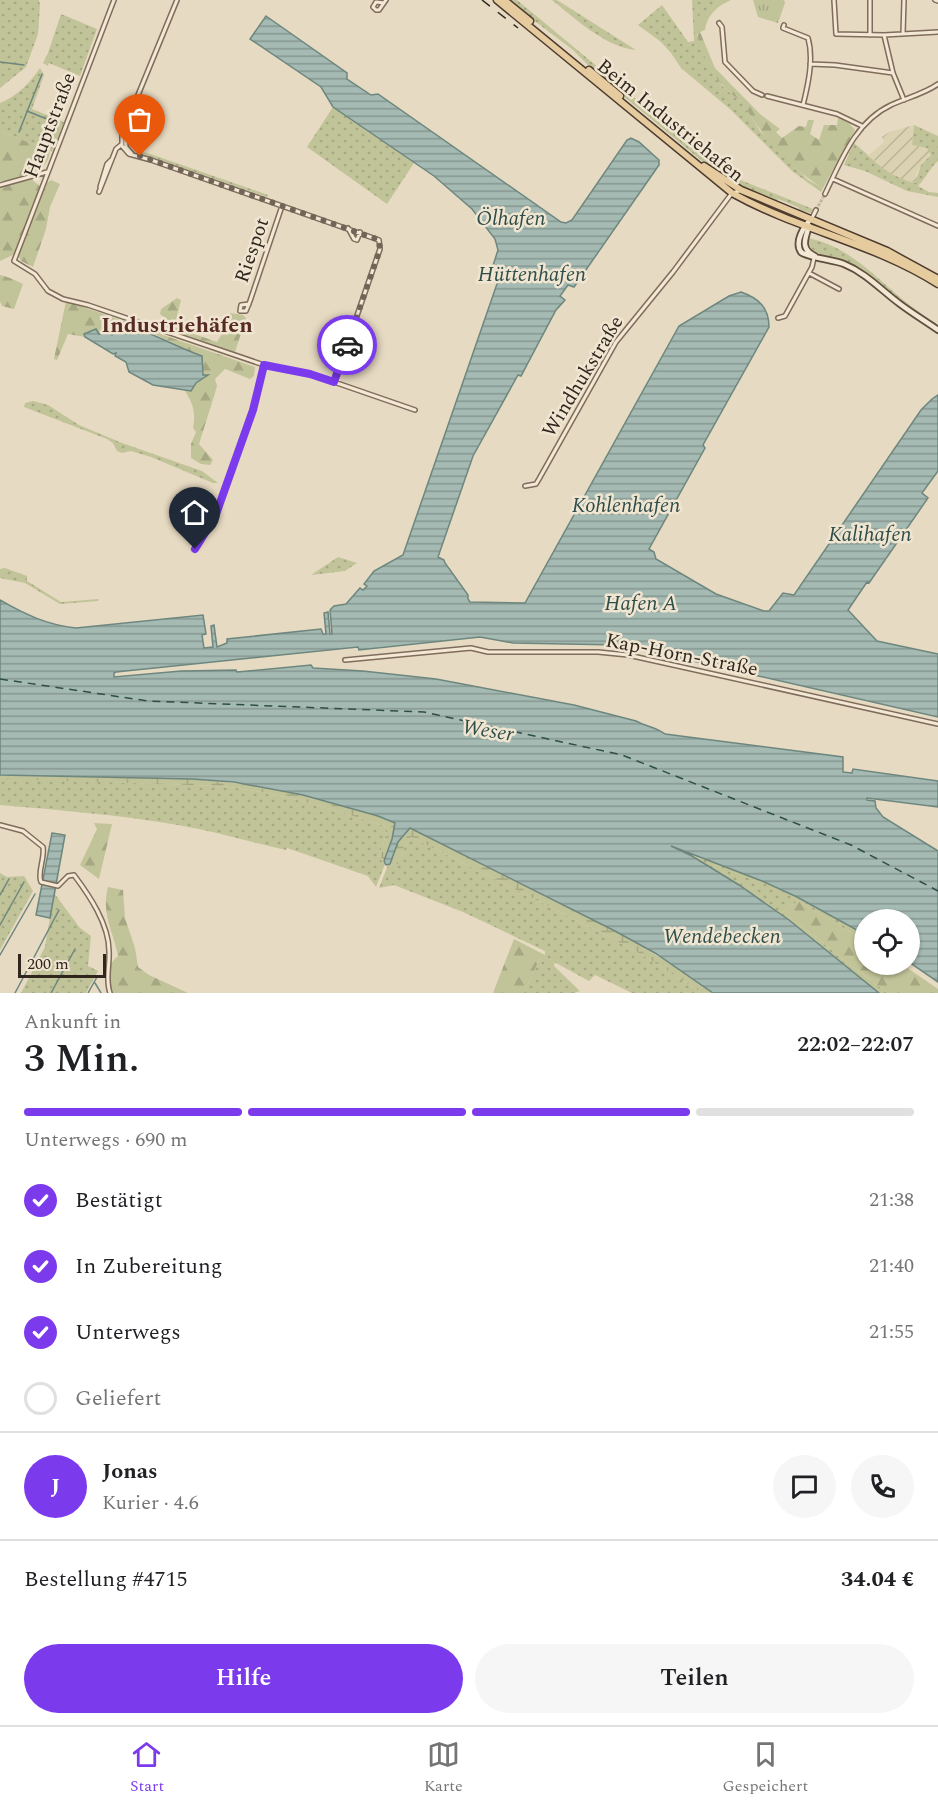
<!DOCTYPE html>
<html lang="de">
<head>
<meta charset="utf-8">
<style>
	body { margin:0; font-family:Spectral,serif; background:#f6f6f6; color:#202124; height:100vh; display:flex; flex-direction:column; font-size:22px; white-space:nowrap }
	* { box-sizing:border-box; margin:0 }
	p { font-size:20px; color:#757577 }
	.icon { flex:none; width:33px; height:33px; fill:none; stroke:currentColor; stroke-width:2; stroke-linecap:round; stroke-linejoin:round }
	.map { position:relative; height:993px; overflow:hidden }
	.side { display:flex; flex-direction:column; background:#fff; flex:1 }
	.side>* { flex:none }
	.tools { position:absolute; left:854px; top:909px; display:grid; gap:12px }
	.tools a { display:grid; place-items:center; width:66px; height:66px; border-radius:50%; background:#fff; box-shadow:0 2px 4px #0004; font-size:30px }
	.scale { position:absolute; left:18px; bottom:15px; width:88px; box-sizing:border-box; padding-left:6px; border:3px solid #30261e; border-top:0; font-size:16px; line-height:21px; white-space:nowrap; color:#30261e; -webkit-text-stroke:4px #f0e5d1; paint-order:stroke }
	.pin { position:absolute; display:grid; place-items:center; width:51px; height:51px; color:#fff; margin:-62px -26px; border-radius:50% 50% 50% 0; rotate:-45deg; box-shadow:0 0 6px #0007 }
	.pin .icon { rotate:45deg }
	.courier { position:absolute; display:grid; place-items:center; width:60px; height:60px; margin:-30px; border:4px solid #7c3aed; border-radius:50%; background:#fff; color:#222; box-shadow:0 2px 8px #0007 }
	.overview em { font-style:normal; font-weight:600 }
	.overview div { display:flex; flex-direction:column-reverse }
	.overview { display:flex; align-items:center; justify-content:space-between; height:102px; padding:0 24px }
	h1 { font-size:39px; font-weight:600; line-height:45px }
	.bar { display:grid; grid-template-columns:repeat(4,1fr); gap:9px 6px; align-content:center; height:72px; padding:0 24px }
	.bar i { height:8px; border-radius:4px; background:#e0e0e0 }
	.bar .current { background:#7c3aed }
	.bar p { grid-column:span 4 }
	.line { display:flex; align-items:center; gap:15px; padding:0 24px; border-top:2px solid #e0e0e0 }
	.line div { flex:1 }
	.round { display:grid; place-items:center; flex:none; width:63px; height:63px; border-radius:32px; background:#f6f6f6 }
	ol { padding:0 24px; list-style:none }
	li { display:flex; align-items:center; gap:18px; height:66px }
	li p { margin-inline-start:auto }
	li .icon { padding:6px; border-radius:50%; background:#7c3aed; color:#fff; stroke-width:4 }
	li:last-child { color:#757577 }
	li i { width:33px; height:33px; border:3px solid #e0e0e0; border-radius:50% }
	.button { display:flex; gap:12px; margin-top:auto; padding:12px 24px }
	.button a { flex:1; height:69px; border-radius:36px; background:#7c3aed; color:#fff; font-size:24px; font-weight:600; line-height:69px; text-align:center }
	.button a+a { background:#f6f6f6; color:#202124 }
	.dock { display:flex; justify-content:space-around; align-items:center; height:84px; border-top:2px solid #e0e0e0; background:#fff; font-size:16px; color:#757577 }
	.dock a { display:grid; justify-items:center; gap:3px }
	.dock .current { color:#7c3aed }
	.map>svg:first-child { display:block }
	.farmland { fill:url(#farmland-furrows) }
	.grass { fill:url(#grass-dots) }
	.forest { fill:url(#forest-firs) }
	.wetland { fill:url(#wetland-marsh) }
	.park { fill:url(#park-tufts) }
	.water { fill:url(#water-rules); stroke:#6d877f; stroke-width:1.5 }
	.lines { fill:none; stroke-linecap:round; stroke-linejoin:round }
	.stream { stroke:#6d877f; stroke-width:1.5 }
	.ferry { stroke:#2f4e4a; stroke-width:1.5; stroke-dasharray:8 6; stroke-linecap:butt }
	.street-tunnel { stroke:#c2b6a1; stroke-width:3; stroke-dasharray:3 1.5; stroke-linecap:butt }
	.street-casing { stroke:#7f6c5c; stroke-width:6 }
	.secondary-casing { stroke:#604e3f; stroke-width:8 }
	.primary-casing { stroke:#4d3b30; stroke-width:9 }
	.street { stroke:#f3e8d4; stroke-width:3 }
	.secondary { stroke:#f3e8d4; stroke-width:4.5 }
	.primary { stroke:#e6cb9f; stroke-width:6 }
	.rail { stroke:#30261e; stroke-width:1.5; stroke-dasharray:10 10; stroke-linecap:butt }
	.done { stroke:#706557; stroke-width:6; stroke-dasharray:0 10.8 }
	.route { stroke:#7c3aed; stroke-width:8 }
	.labels { text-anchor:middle; stroke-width:5; stroke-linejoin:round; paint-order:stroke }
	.street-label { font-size:20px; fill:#30261e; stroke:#f0e5d1 }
	.water-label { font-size:21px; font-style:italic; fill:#2f4e4a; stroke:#f0e5d1 }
	.quarter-label { font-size:22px; font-weight:bold; fill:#572b23; stroke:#f0e5d1 }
</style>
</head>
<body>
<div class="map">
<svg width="938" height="993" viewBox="0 0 938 993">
	<defs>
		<pattern id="farmland-furrows" width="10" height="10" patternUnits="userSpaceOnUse" patternTransform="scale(1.5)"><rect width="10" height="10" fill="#dbd2b1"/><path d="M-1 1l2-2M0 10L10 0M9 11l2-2" fill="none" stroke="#bcb498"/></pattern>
		<pattern id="grass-dots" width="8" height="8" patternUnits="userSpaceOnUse" patternTransform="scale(1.5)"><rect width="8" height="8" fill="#c1c398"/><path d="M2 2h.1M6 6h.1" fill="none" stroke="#a6a783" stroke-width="1.8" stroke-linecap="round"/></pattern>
		<pattern id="forest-firs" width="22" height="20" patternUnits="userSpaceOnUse" patternTransform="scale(1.5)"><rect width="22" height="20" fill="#c1c398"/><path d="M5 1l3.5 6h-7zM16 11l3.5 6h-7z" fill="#a6a783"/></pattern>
		<pattern id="wetland-marsh" width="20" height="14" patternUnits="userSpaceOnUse" patternTransform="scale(1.5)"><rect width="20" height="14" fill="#c1c398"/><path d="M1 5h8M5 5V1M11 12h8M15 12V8" fill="none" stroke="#a6a783"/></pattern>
		<pattern id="park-tufts" width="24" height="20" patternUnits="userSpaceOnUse" patternTransform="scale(1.5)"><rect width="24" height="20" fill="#c1c398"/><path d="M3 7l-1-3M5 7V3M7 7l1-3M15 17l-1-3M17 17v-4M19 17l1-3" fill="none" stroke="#a6a783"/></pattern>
		<pattern id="water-rules" width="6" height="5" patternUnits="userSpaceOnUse" patternTransform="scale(1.5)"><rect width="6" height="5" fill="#a4bab2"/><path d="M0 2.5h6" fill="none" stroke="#869790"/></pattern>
	</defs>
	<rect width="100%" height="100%" fill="#e7dac2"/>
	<path class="farmland" d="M914,125L912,145L928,148L931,155L921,165L916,174L917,179L915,183L895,177L886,172L869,155L884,142L882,137L889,132Z"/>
	<path class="grass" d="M0,0H39L40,5L38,34L26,67L0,88Z
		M507,0H517L728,175L813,209L811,213L800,210L798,207L778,199L776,201L747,191L708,166L598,75L573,50Z
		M552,0H557L636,50C605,47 576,19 552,0Z
		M692,0H718L706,15L697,35L712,71L721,85L743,104L760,131L808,180L823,188L821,192L792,171L731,110L681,68L671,53L661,42L638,25L662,5L688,42L694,41Z
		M61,14L97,29L80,76L49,63L48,66L43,63L48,53Z
		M40,68L44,75L32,109L64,122L52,152L0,131V103C16,97 31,82 40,68Z
		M333,107L414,163L387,204L307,147Z
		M914,125L938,136V161C929,169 926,178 918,186L929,192L938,193V197L907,191L865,171L844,165L854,143C877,162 885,175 915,183L921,165L931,155L927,148L912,145Z
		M134,148L136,149L268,195L267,197L133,151Z
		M808,238C852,247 877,280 911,306C920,313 929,319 938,325V327C925,318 912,310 900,300C884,288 870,273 852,264C837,256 807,258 808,238Z
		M33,401L48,405L79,425L122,443L202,471L218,483H213L151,457L131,451L122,453L117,451L113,443L107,439L24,407L25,403Z
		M338,557L357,563L345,571L311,575Z
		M5,568L27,576V581L61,602L99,599L98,601L60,604L25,583L0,578V569Z
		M0,778L220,786C277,792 330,808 384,826L388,829L379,856L385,864L376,887L368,876L287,848L286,850C250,842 214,831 178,825C119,815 60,810 0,805Z
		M411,837L610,937L644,956L702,993H632L595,975L589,981L545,957V951L463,912L394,885L379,888L388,865L398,863L407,842Z
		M696,857C756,874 810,904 864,934V940L798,901L783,912L887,993H879L789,920L739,885L695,859Z
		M0,873L7,877L24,876L33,891L0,950Z
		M54,893L80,928L91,936L88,966L98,971L86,993H21L45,947Z
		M540,958L575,992L574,993H524Z"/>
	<path class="forest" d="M718,0H731C717,6 707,15 705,30L700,32L715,68L760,114L780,129L776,132L782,138L799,126L806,127L808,120H814L810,134L819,140L824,125H837L838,118L848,122L855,130L823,188C803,177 772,147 759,128C753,121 749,112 743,105C738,98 729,93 723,86C710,73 689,32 700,14L706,15Z
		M0,131L50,151C49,173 19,182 0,181Z
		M31,179L40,186L15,254L0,261V187Z
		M51,180L60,184L50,207L46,229L33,267L21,261L19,257L20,251L47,183Z
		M0,275C9,277 15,280 23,284L14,309L2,306L0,301Z
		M177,298L181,300L174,327L217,342L223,332L230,313L243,315L246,318L235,352L160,326L164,317L160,314L161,309Z
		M66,301L255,367L254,376L250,379L225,369L215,379L217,386L215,393L199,444L213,460L210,465L201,464L191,458V444L196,432L193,428C196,412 193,404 185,391H191L203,375L202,356L181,348L157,335L117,331L112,335L85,334V337L68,334L57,360L54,359Z
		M94,823L112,824L99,879L80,865L97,829Z
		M108,887L123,890L125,918L135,948L138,967L149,975L188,993H111C108,976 104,968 118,956C113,930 101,915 108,887Z
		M798,901L864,940V964L903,965L938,989V993H887L783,912Z
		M514,939L545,955V957L555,962L554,966L580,991L574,993L540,958L524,993H493Z"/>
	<path class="wetland" d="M0,775C134,777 268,770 395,823L392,839L384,861L379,856L388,829L384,826C330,808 277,792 220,786L6,779L0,778Z
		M410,828C512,880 620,925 713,993H702L644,956L610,937L411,837L407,842L398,864H390L398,842Z"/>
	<path class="park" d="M753,0H784L785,3L778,23L758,17Z"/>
	<path class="water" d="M266,16L347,73V79L371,95L378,94L561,222L566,223L572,220L627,140L631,138L639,142L659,160V165L574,287L568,285L560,296L565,300L556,310L521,376L518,375L473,456L438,557L444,560L445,563L468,595V599L470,602L525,603L679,326L729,296L741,292C758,298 769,307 769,327L703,445L705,448L649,549L654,552L656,559L716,594L764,611H769L783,593L794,595L921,410L932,399L938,395V471L922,493L928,498L869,583L867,582L848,610L877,641L938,654V717L675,657V652L667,649L664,655L619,645L513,643L480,637L359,650L358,647L116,672L114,673V677L181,671L236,670L237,672L311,665L313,668L363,671L436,679L574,705L636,721C647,727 656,727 665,734L843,757V772L852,773L853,769L938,781V807L867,798V800L875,801L876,808L883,817L938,851V982L909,962V920H864V934L797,897L762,881L671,846L692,856L739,885L789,920L879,993H713L655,953L613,930L410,828L398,842L390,864L386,865L384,861L392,839L395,823L378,816L303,795L234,782L192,779L0,775V600C24,614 47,625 76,628L203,615L206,634L202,635L204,648L213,647L211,626L214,625L217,647L227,643V639L321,629L323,634H326L324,613L328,612L330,634H332L330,610L334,606L346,604L360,588L363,590L367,586L364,584L374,571L403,555L498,281L489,278L498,250L495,239L472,209L434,176L333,107L321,87L250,39Z
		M121,323C149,331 174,346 202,356L203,375H208L196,383L191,391L153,385L129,372L126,362L115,356L116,353L113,354L85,337L84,334L96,329L99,334L105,332L112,335L117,331Z
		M52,833L65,835L50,918L36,915Z"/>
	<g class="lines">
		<path class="stream" d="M0,62L24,65
			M27,111L59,124
			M19,132L42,74
			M0,895L9,879
			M0,925L24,882
			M0,955L35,894
			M95,983L101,993
			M15,993L59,910
			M51,993L75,949
			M88,993L97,977"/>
		<path class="ferry" d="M0,679L148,701L424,712L622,755L851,845L938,891"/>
		<path class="street-tunnel" d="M816,210L825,194"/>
		<defs>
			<path id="street" d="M114,0L14,261L35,274L48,291L63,299L88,305L264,365L311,374L415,410
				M177,0L122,134V146L129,154L151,160L379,240L380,249L334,382
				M834,0L836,34L884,35L893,73L904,100
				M935,0L938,1
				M384,3L376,2L373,7L376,10H379L386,0
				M719,23L722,27L725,62L753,91L762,95
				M784,25L783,28L808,38C814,59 808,85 803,105
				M903,34L904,0
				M870,35V0
				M884,35L938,32
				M810,64L835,65L893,73
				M767,96L837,114L862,126
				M125,133L126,147L132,154
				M833,179L938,226
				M0,185L47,172
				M100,187L107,164L111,160
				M99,192L116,149L122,144
				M825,194C841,161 855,122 891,105C906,98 924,94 938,84
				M812,218L816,210
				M348,228L354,239L357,240L360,232
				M809,273L839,289
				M249,304L241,305L240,311H246L250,301L282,206
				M778,318L785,316L812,267L814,258
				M341,363L351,366L358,349L351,334
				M525,486L536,484L539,479L616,342L673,272L732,193L739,191
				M195,549L215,517L256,400L264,365
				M345,660L471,648L488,652H598L628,655L938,724
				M0,825L23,831L43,847C45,859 37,872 41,882L58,886L68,876L74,875C89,895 109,924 109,951C110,966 105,978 110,993"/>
			<path id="secondary" d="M811,219C804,226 794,242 801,252C805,257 835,260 844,264C866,273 881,290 900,304C912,313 925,321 938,330
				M809,226C805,239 800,249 815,256"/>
			<path id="primary" d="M497,0L732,193C798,230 874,243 938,284
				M504,0L530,21
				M589,70L620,96
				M704,166L741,190L887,251L938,279"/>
		</defs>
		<use href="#street" class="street-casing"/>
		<use href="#secondary" class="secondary-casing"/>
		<use href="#primary" class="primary-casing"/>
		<use href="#street" class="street"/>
		<use href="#secondary" class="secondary"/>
		<use href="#primary" class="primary"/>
		<path class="rail" d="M482,0L518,28"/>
	</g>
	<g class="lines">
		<path class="done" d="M140,156L379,240L380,249L347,345"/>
		<path class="route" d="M195,549L215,517L253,410L264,365L310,374L334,382L347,345"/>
	</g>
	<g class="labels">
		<g class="street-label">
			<text transform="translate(671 120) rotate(39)" y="7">Beim Industriehafen</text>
			<text transform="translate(49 125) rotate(-69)" y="7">Hauptstraße</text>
			<text transform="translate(251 250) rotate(-71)" y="7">Riespot</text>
			<text transform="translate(582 376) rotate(-59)" y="7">Windhukstraße</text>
			<text transform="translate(682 654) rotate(11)" y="7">Kap-Horn-Straße</text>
		</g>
		<g class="water-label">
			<text x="511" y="225">Ölhafen</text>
			<text x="532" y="281">Hüttenhafen</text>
			<text x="626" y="512">Kohlenhafen</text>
			<text x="870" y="541">Kalihafen</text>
			<text x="641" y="610">Hafen A</text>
			<text transform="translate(488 730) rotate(9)" y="7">Weser</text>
			<text x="722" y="943">Wendebecken</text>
		</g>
		<g class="quarter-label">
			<text x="177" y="332">Industriehäfen</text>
		</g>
	</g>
</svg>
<div class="tools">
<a><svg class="icon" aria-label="locate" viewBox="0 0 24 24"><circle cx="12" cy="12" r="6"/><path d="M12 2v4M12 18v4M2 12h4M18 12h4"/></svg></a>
</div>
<div class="scale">200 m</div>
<div class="pin" style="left:140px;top:156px;background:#ea580c"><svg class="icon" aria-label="bag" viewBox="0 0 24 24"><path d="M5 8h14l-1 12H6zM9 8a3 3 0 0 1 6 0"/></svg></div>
<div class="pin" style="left:195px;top:549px;background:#1f2937"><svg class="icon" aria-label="home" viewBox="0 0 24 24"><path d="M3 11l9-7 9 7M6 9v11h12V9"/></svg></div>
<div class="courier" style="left:347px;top:345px"><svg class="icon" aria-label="car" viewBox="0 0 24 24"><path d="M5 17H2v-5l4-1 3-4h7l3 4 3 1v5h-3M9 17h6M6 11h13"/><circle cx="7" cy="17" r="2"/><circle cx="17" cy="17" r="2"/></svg></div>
</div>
<section class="side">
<div class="overview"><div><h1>3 Min.</h1><p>Ankunft in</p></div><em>22:02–22:07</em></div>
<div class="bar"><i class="current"></i><i class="current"></i><i class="current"></i><i></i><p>Unterwegs · 690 m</p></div>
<ol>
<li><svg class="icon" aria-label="check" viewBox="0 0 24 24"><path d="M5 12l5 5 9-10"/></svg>Bestätigt<p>21:38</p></li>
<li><svg class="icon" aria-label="check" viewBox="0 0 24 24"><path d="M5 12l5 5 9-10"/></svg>In Zubereitung<p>21:40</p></li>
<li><svg class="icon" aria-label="check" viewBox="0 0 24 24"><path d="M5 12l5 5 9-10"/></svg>Unterwegs<p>21:55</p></li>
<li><i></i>Geliefert</li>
</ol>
<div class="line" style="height:108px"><b class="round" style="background:#7c3aed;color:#fff">J</b><div><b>Jonas</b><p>Kurier · 4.6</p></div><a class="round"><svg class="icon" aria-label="chat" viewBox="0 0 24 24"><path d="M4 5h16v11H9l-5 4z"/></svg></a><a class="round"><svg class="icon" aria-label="phone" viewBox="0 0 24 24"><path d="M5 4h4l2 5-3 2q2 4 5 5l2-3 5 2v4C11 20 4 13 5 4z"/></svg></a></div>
<div class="line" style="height:78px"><div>Bestellung #4715</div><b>34.04 €</b></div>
<div class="button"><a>Hilfe</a><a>Teilen</a></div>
</section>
<nav class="dock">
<a class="current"><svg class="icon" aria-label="home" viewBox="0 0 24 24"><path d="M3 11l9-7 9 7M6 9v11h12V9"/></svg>Start</a>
<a><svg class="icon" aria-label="map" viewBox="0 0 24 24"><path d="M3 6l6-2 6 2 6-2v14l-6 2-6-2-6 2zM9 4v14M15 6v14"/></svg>Karte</a>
<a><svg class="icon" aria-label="saved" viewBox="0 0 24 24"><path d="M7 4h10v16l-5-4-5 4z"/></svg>Gespeichert</a>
</nav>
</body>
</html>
